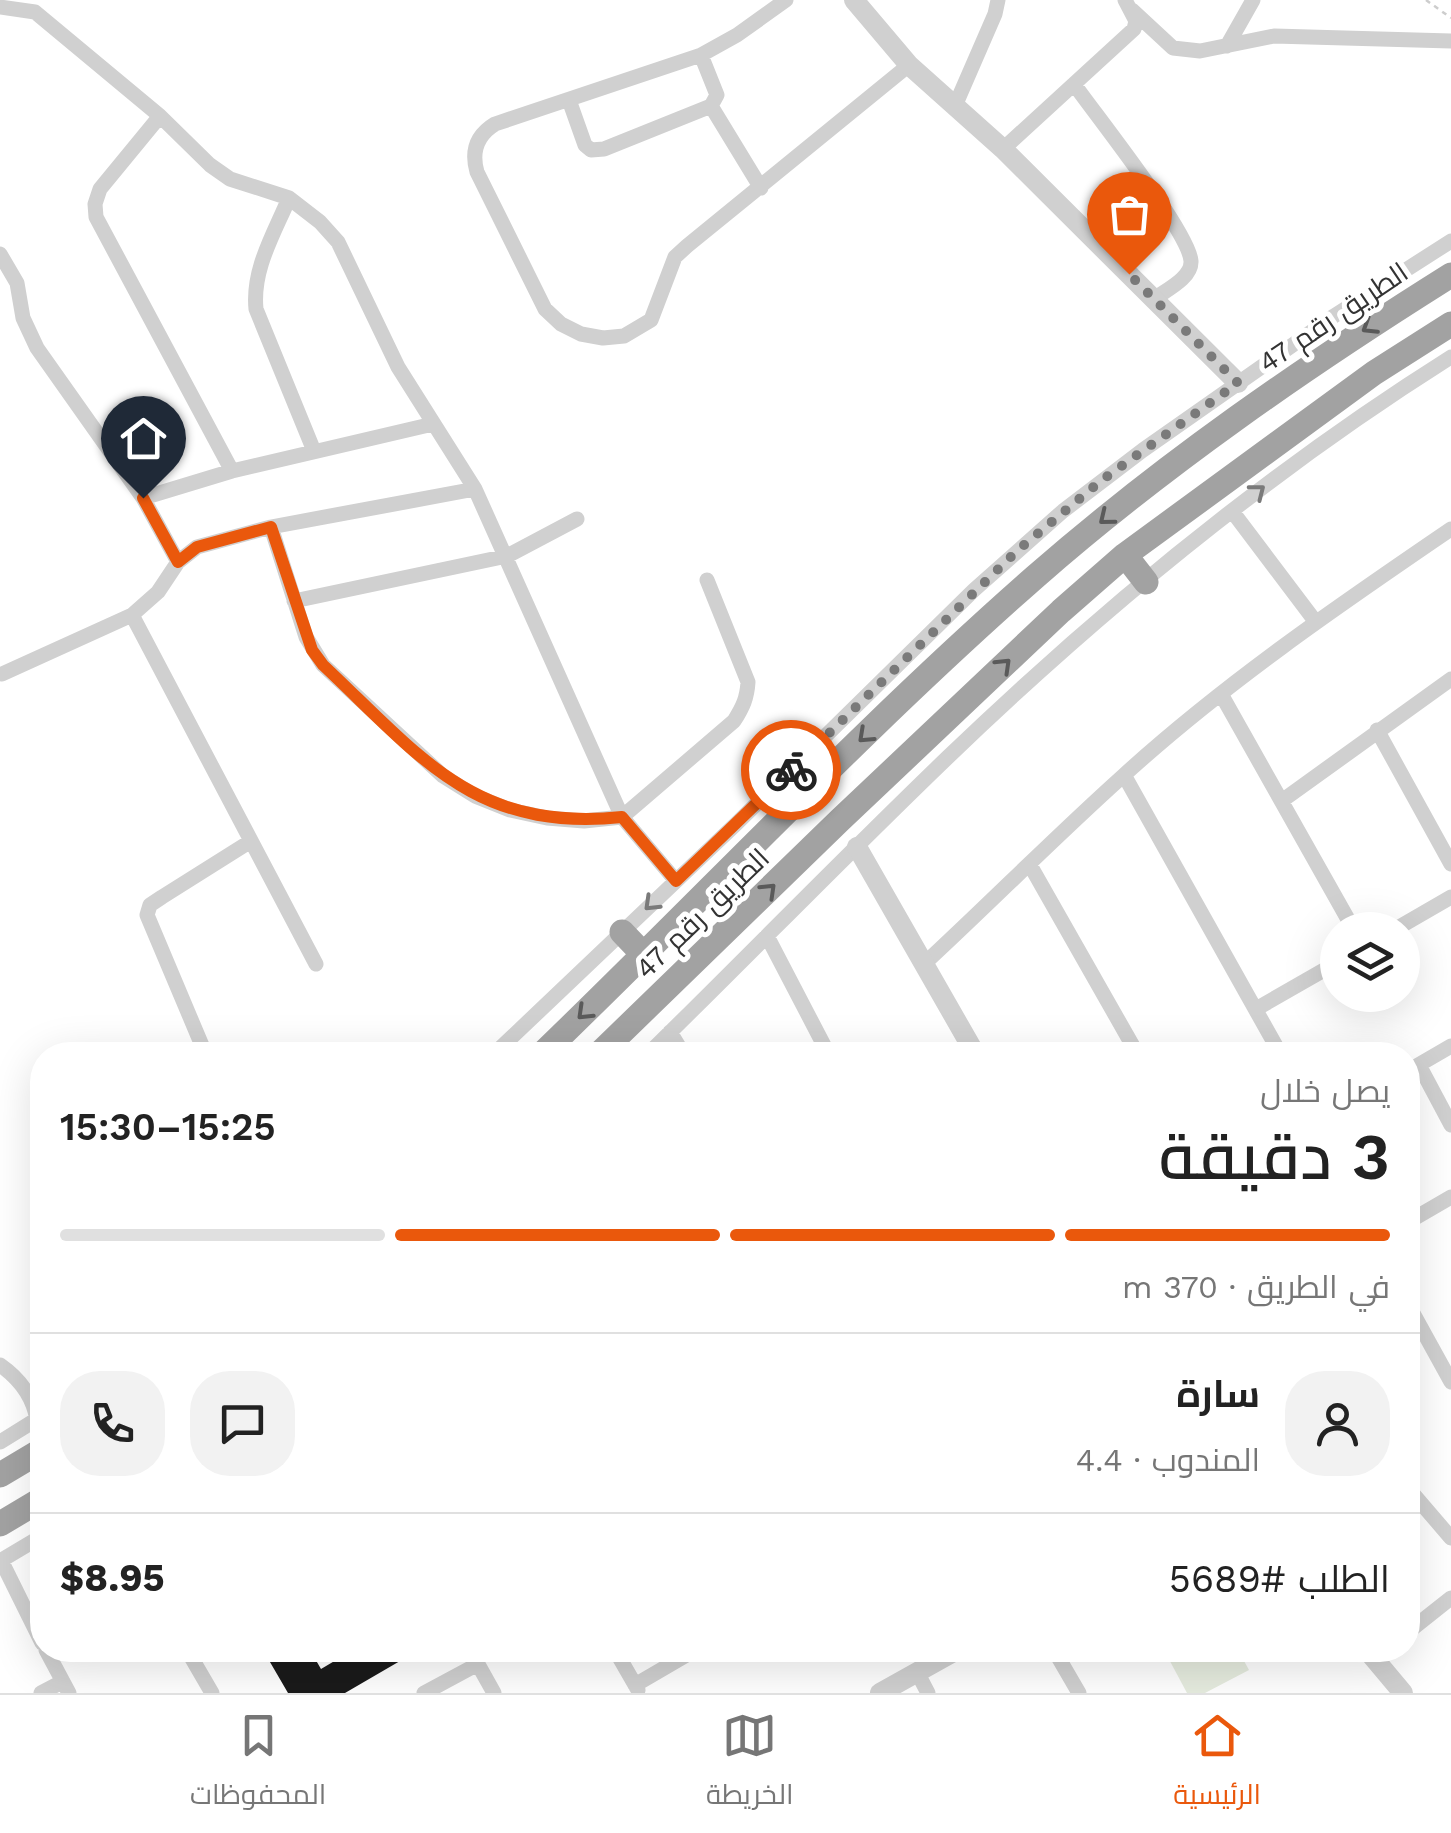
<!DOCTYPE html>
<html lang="ar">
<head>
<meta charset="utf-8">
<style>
	body { margin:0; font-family:"Work Sans",Cairo,sans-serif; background:#f2f2f2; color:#222; direction:rtl; height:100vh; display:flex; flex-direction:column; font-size:38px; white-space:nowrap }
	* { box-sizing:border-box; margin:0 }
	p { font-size:32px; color:#767676 }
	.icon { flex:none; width:55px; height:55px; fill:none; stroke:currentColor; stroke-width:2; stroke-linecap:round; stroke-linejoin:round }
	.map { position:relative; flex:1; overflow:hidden; direction:ltr }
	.panel { position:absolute; left:30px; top:1042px; width:1390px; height:620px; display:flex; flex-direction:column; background:#fff; border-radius:40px; box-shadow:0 10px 40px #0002; direction:rtl }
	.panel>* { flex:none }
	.controls { position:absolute; left:1320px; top:912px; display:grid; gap:20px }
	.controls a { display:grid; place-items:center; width:100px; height:100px; border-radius:50%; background:#fff; box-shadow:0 10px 40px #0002; font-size:50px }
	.pin { position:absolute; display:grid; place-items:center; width:85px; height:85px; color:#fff; margin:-102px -42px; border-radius:50% 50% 50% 0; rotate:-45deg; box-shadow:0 0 10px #0007 }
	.pin .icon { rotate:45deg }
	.courier { position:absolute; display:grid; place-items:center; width:100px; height:100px; margin:-50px; border:8px solid #ea580c; border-radius:50%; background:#fff; color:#222; box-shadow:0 2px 12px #0007 }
	.overview em { font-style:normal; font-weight:600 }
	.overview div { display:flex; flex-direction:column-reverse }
	.overview { display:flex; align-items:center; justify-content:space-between; height:170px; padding:0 30px }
	h1 { font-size:65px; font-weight:600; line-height:75px }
	.bar { display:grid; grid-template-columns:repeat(4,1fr); gap:15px 10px; align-content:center; height:120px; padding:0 30px }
	.bar i { height:12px; border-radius:8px; background:#e0e0e0 }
	.bar .active { background:#ea580c }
	.bar p { grid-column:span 4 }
	.line { display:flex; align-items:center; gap:25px; padding:0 30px; border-top:2px solid #e0e0e0 }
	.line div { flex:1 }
	.round { display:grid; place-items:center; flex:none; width:105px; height:105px; border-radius:40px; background:#f2f2f2 }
	.dock { display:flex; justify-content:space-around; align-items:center; height:140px; border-top:2px solid #e0e0e0; background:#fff; font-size:28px; color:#767676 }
	.dock a { display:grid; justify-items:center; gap:5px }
	.dock .active { color:#ea580c }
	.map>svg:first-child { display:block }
	.green { fill:#e6ecdf }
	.building { fill:#1a1a1a }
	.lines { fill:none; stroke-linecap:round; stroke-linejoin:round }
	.path { stroke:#cdcdcd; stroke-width:2.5; stroke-dasharray:5 5; stroke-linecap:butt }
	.minor { stroke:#d0d0d0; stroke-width:15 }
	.tertiary { stroke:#d0d0d0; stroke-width:20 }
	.trunk { stroke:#a2a2a2; stroke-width:25 }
	.oneway { stroke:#5a5a5a }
	.oneway2 { stroke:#7a7a7a }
	.done { stroke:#7a7a7a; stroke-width:10; stroke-dasharray:0 18 }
	.route { stroke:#ea580c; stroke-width:12 }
	.labels { text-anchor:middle; stroke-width:10; stroke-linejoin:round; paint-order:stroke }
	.street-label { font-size:28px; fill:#333; stroke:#fff }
</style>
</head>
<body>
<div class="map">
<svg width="1451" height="1693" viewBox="0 0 1451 1693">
	<rect width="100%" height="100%" fill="#fff"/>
	<path class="green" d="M1164,1650H1238L1249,1670L1205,1693H1187Z"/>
	<path class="building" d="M263,1650H310L321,1669L353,1650H394L400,1661L345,1693H288Z"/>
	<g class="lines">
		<path class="path" d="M1426,0L1451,18"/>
		<path class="minor" d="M786,0L737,35L701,55L495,124C477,135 471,151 477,172L545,309L561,324L581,334L603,338L624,336L651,320L675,257L687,246L909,65
			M0,7L35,12L160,116L210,165L230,179L289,198L320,222L338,242L398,367L475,489L622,817L676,881
			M1132,10L1173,48L1200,51L1274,36L1451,41
			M1227,46L1253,0
			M1074,84C1095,114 1189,232 1191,261C1192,278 1166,290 1154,299
			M569,100L585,145L591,150L604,149L711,106L717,95L701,55
			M711,106L761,188
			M955,106L995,14L998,0
			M160,116L100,189L95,204L96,217L232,471
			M1003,149L1134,29L1136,21L1125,0
			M289,198C274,234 252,269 256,309L314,451
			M0,254L17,283L23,318L37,348L143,498L178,562
			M143,498L232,471L433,424
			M1232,511L1315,621
			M271,527L306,637L323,665L443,776L475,796L510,810L547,818L584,821L622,817L734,721C743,707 747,698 748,682L707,580
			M294,601L507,556L577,519
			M132,615L316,964
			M2,674L132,615L158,592L178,562L197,547L271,527L475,489
			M1221,694L1354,930
			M1377,730L1451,864
			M1124,775L1281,1055
			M1283,800L1451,679
			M1030,865L1138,1055
			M1394,930L1451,897
			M767,936L829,1055
			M924,964C991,902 1055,837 1123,776C1224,684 1338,606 1451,529
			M1256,1009L1338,962
			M670,1032L684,1055
			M206,1055L147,915L150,905L162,897L251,841
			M493,1055L736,824L974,590L1063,511L1143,450L1334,316L1451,241
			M647,1055C748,956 846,855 948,757C1102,609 1270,471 1451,357
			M1419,1065L1451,1125
			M1408,1071L1451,1046
			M1408,1222L1451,1197
			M1408,1304L1451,1382
			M0,1365C20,1379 33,1396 37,1420
			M0,1442L42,1416
			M1408,1488L1451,1538
			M1,1560L42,1643
			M0,1561L42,1536
			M1408,1632L1451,1598
			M46,1650L69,1693
			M187,1650L212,1693
			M470,1650L494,1693
			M615,1650L638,1690
			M1054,1650L1079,1693
			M917,1672L928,1693
			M635,1685L695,1650
			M41,1693L62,1682
			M424,1693L478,1664"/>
		<path class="tertiary" d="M854,0L909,65L1003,149L1238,383
			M857,847L976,1055
			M1367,1650L1403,1693
			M880,1693L957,1650"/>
		<path class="trunk" d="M1125,555L1146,582
			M622,932L643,954
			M541,1055C706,896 863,728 1035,577C1164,464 1306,366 1451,275
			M598,1055L840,820L1061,611L1125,555L1374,373L1451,324
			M0,1475L42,1450
			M0,1524L42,1499"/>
	</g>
	<defs><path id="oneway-chevron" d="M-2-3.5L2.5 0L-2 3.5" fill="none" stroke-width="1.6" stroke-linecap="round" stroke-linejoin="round" transform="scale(2.5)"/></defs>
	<g class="oneway">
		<use href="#oneway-chevron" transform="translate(1369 327) rotate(148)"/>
		<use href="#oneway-chevron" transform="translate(1106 518) rotate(141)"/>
		<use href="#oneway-chevron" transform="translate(1004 665) rotate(-44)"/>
		<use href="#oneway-chevron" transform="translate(865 736) rotate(137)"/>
		<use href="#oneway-chevron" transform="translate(769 890) rotate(-44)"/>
		<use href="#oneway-chevron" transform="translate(584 1013) rotate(136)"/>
	</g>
	<g class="oneway2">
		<use href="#oneway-chevron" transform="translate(1258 491) rotate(-38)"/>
		<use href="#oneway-chevron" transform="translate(651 904) rotate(136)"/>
	</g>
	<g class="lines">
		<path class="done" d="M791,770L1018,550L1102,480L1238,383L1129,274"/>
		<path class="route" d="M143,498L178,562L197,547L271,527L312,650L323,665C421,757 474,832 622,817L676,881L791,770"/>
	</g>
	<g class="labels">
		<g class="street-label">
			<text transform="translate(1333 317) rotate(-34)" y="10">الطريق رقم 47</text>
			<text transform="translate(702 913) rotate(-44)" y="10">الطريق رقم 47</text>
		</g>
	</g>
</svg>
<div class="controls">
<a><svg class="icon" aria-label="layers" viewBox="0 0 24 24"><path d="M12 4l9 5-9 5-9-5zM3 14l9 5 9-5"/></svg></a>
</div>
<div class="pin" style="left:1129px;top:274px;background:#ea580c"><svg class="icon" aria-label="bag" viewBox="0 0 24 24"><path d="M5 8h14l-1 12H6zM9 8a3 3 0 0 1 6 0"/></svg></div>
<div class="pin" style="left:143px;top:498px;background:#1f2937"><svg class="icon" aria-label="home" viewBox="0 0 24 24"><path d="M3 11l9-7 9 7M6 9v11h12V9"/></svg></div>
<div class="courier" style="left:791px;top:770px"><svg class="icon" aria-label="bike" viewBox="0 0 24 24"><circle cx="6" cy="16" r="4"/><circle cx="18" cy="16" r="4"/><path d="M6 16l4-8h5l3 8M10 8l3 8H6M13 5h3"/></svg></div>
<section class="panel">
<div class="overview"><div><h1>3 دقيقة</h1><p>يصل خلال</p></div><em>15:25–15:30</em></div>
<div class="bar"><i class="active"></i><i class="active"></i><i class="active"></i><i></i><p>في الطريق · 370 m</p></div>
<div class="line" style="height:180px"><a class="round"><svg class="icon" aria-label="person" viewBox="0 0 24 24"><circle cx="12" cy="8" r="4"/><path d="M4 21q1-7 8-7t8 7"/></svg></a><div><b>سارة</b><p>المندوب · 4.4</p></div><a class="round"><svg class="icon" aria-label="chat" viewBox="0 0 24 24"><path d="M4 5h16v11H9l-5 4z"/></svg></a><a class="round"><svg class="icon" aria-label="phone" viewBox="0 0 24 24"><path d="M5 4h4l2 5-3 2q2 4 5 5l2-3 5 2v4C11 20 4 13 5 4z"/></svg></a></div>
<div class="line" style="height:130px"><div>الطلب #5689</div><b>$8.95</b></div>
</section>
</div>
<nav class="dock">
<a class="active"><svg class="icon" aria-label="home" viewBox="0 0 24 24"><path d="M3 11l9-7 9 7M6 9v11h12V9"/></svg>الرئيسية</a>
<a><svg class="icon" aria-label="map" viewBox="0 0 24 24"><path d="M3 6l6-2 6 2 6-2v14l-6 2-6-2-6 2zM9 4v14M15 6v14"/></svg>الخريطة</a>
<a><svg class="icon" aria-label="saved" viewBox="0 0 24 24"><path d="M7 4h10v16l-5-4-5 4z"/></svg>المحفوظات</a>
</nav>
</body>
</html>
